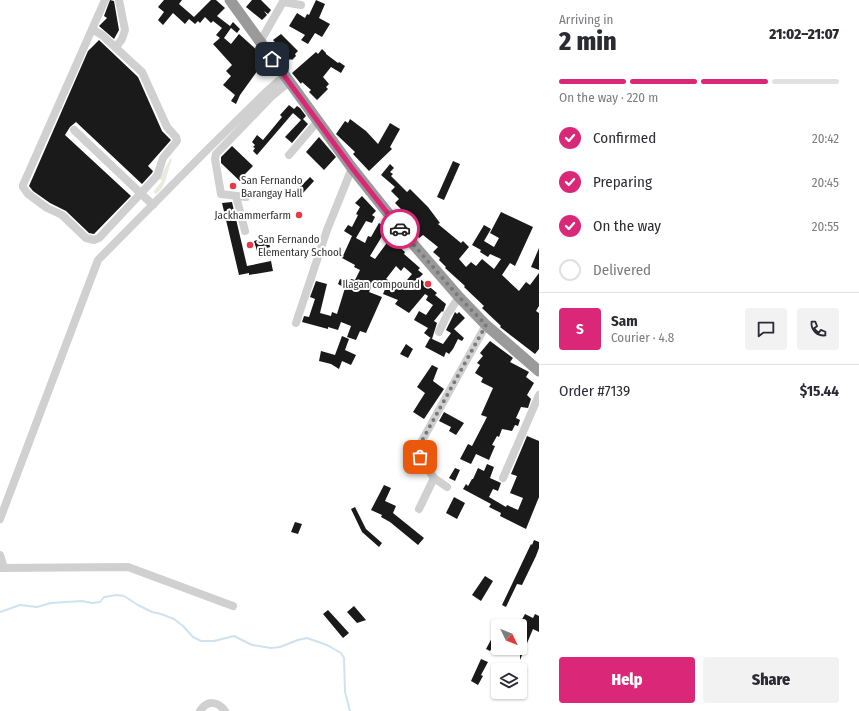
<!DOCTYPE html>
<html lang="en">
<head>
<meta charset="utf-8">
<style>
	body { margin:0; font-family:"Fira Sans Condensed",sans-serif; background:#f2f2f3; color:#2b2b33; height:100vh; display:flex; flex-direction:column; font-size:15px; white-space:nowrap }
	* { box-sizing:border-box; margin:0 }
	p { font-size:13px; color:#7c7c81 }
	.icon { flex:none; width:22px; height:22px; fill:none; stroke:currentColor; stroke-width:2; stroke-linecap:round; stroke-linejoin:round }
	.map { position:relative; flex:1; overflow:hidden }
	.details { display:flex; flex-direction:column; background:#fff; width:320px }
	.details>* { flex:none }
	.needle { width:26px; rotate:133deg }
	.fabs { position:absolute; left:491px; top:619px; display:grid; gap:8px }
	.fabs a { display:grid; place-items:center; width:36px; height:36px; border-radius:4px; background:#fff; box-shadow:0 1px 3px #0004; font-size:20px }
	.pin { position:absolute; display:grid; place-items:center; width:34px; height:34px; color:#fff; margin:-17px; border-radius:8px; box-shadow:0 2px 6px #0006 }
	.courier { position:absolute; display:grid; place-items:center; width:40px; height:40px; margin:-20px; border:3px solid #db2777; border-radius:50%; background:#fff; color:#222; box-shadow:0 1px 5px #0007 }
	.headline em { font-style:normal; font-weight:800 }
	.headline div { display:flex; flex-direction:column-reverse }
	.headline { display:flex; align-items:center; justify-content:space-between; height:68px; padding:0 20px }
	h1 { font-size:26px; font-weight:800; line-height:30px }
	.bar { display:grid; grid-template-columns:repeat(4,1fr); gap:6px 4px; align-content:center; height:48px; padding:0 20px }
	.bar i { height:5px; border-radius:3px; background:#e1e1e2 }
	.bar .on { background:#db2777 }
	.bar p { grid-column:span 4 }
	.line { display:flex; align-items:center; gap:10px; padding:0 20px; border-top:1px solid #e1e1e2 }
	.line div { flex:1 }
	.round { display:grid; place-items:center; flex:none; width:42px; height:42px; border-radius:4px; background:#f2f2f3 }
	ol { padding:0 20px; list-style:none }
	li { display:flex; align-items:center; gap:12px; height:44px }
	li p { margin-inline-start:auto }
	li .icon { padding:4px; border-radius:50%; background:#db2777; color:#fff; stroke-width:4 }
	li:last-child { color:#7c7c81 }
	li i { width:22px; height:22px; border:2px solid #e1e1e2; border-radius:50% }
	.button { display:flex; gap:8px; margin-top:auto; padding:8px 20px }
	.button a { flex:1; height:46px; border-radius:4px; background:#db2777; color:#fff; font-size:16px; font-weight:800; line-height:46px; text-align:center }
	.button a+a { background:#f2f2f3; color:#2b2b33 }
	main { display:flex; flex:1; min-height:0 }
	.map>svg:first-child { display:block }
	.green { fill:#e6ecdf }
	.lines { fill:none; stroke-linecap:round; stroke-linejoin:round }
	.stream { stroke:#cfe2ee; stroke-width:2 }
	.building { fill:#1a1a1a; fill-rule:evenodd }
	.minor { stroke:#d0d0d0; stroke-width:8 }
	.highway { stroke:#9a9a9a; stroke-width:11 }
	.done { stroke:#7a7a7a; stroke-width:4; stroke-dasharray:0 7.2 }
	.route { stroke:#db2777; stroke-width:5 }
	.poi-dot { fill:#e63946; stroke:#fff; stroke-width:1.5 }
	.labels { text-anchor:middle; stroke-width:4; stroke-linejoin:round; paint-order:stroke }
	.poi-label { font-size:11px; fill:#333; stroke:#fff; text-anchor:start }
</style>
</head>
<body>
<main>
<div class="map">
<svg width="539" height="711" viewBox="0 0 539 711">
	<rect width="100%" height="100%" fill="#fff"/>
	<path class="green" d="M171,158L172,160C166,172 168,185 156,194L153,192L162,181L159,178Z"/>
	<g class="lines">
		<path class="stream" d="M0,612L20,605L37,607L51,603L82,601L92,603L100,602L104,597L117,595L124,596L138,605L152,612L161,614L174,619L183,626L193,637L201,641H214L234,636L252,645L271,648L280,647L298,640L307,638L327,645L341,653L344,658L345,692L350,711"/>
	</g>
	<path class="building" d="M110,0L114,1L119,30L114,39L99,26L107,18L104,16Z
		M164,0H182L179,4L194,17L211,0H216L225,8L217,16L230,26L233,22L240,29L237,33L231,28L224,38L231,44L239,34L259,52L256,55L263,63L240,95L236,104L231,101L235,95L223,85L231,76L226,71L232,65L213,44L220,38L216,35L222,28L213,21L211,23L205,17L200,23L198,21L195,24L189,19L185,24L173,13L163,25L158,20L164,12L158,7Z
		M252,0H261L271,10L268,14L264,11L267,15L262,20L246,7Z
		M316,0L325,4L319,18L330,24L322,37L315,33L308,44L301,40L305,35L289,26L297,13L305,18L307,14L309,15Z
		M281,34L298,51L295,54L296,56L292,60L291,59L290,60L282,53L283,52L273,40Z
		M99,40L138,77L162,131L171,140L148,166L153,171L152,173L142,184L76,122L70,127L65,135L131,196L94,234L89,233L66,211L50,203L33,191L29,186L88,51Z
		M322,49L326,53V54L338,63L339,62L345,66L341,73L331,67L323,77L329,84L326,87L328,89L317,100L309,92L311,90L302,82L301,84L292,73L316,52L318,54Z
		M289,105L294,109L297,106L300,108L306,116L303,119L308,124L292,143L285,137L301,120L293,113L257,155L253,151L255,148L253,147L255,145L252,142L257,135L263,140L282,117L280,115Z
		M350,119L366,131L378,144L390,123L400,129L390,147L392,149L369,171L353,154L355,152L336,134L345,121L348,123Z
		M319,137L336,157L324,170L306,152Z
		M232,146L253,166L243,176L247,180L243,184L221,163V157Z
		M453,161L460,164L444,200L437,197Z
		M390,164L394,168L390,172L393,174L391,176L407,192L410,189L428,207L440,223L438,224L461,243L463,241L469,247L459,259L466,267L471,262L476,266L482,259L494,269L501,259L490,254L488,257L480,252L481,250L472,245L484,225L491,229L484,241L494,247L499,238L490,233L501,212L533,227L515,266L510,263L502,275L519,291L526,282L530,285L539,273V306L536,311L539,313V349L535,354L500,327L501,326L482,308L484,306L464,287L465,286L445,268L446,267L439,260L440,258L433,252L438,247L423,235L419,238L405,219L404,220L400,216L404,212L395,203L399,199L391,191L395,187L381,175Z
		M310,177L314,181L303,193L298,189Z
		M362,196L376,211L372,215L375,217L372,223L366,221L356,238L365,243L368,236L371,237L379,223L387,228L370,256L375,259L392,236L398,240L395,243L405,252L404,254L420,268L418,270L423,274L419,278L437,293L435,295L446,304L443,312L442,311L434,321L437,323L432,339L424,333L428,328L414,320L419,311L426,315L433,305L426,300L428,296L425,294L409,313L395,304L398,300L383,294L386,287L374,281L369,292L382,297L366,333L360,331L356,340L347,337L351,326L341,322L338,330L328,327V329L302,322L304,316L309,317L315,299L310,297L316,281L327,284L320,313L331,316L332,312L337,314L345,288L338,284L340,279L349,283L351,279L355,280L360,270L354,267L355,265L342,258L352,236L344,231L348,225L352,227L358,215L356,214L360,207L355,203ZM396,266L401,271L404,267L412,274L402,286L386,279Z
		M232,202L247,266L271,261L273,271L249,275V273L239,275L222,203Z
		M268,237L270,247L257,251L254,241Z
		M539,248V270L531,267Z
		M455,312L457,314L459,312L465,318L454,329L464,338L462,341L458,339L453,349L449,354L446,352L444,357L425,347L430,338L443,344L451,333L446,330Z
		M342,336L349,339L345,350L356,355L351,365L342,361L339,369L331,364L319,361L321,351L335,355Z
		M490,341L513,358L510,362L529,372L526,377L534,383L527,395L531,399L528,408L521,407L516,418L520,420L518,426L515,425L512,431L502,429L499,437L497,436L492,445L495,446L489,460L476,454L471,464L460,459L468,444L472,446L487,417L481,415L493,388L481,382L483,378L475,373L480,365L477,363L483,356L480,353Z
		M406,344L413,349L408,358L400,354Z
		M432,365L438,368L433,381L444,389L424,419L413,412L425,393L417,387Z
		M444,412L464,423L456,435L449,431L451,427L439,421Z
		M527,436L539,441V497L526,529L500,516L501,513L489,507L491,504L463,489L466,484L468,486L472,479H473L478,468L484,471L487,464L494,467L490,478L501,483L498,491L493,489L489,497L506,507L507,505L518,510L523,498L510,493L517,476L511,474Z
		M455,468L460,470L455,481L449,478Z
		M384,485L391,488L385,501L396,506L393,513L424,538L418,545L390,522L381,517L382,515L371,510Z
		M454,497L465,503L457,519L446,513Z
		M355,507L366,529L382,543L379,547L362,532L351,509Z
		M295,522L302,524L298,534L291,532Z
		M534,540L539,542V548L536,556L522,585L517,584L506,607L502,605L531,544L532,545Z
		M485,576L493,581L481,601L472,595Z
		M354,606L366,620L357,623L347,612Z
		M328,610L349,633L343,638L323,614Z
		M525,614L533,618L535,614L539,616V632L533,629L520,660V629L522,624L520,623Z
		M493,636L498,638L490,651L486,649Z
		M481,659L488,662L481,675L483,676L478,685L471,681Z"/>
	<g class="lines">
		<path class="minor" d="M283,2L301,5
			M92,29L102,35L142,72L167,127L176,137L177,141L163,158L157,176L99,238L94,240L86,238L62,215L47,208L28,194L23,187V185L105,0
			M260,42L284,0
			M116,47L122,39L125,30L119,0
			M74,130L153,205
			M289,155L317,122
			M236,196L245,231
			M246,197L221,194L215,159L216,154L271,97L289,82
			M296,323L327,230L352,168
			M439,332L447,315L459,297
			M503,478L539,395
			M447,487L434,478L418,455L419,446L486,325
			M419,509L434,478
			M0,519L98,260L206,151L265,93L284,76
			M0,555L4,568
			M0,568L128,567L233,606
			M200,711C207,700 218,701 225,711"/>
		<path class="highway" d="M230,0L352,168L407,237L459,297L486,325L539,371"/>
	</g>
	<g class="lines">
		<path class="done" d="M400,229L459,297L486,325L419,446L418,454L420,457"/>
		<path class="route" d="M272,59L352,168L400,229"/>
	</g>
	<g class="poi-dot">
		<circle cx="233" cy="186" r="4"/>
		<circle cx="299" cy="215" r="4"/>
		<circle cx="250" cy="245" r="4"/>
		<circle cx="428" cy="284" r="4"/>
	</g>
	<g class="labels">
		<g class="poi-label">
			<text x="241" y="184">San Fernando<tspan x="241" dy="13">Barangay Hall</tspan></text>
			<text x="291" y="219" text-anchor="end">Jackhammerfarm</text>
			<text x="258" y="243">San Fernando<tspan x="258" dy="13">Elementary School</tspan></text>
			<text x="420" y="288" text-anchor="end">Ilagan compound</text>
		</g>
	</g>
</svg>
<div class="fabs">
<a><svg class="needle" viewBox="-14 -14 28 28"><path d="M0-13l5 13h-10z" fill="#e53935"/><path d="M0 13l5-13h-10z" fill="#7c7c81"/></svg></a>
<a><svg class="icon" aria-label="layers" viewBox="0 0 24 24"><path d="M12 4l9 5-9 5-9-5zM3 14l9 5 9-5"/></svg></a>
</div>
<div class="pin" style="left:420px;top:457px;background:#ea580c"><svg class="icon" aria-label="bag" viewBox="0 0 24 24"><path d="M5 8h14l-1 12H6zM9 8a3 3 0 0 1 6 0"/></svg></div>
<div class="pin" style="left:272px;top:59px;background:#1f2937"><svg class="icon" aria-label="home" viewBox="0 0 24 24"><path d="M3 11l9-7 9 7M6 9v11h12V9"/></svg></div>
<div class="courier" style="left:400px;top:229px"><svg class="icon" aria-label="car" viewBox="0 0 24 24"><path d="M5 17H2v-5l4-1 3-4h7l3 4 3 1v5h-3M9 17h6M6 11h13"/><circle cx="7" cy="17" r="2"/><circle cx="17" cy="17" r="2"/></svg></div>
</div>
<section class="details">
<div class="headline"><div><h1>2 min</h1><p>Arriving in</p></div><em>21:02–21:07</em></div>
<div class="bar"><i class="on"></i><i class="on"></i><i class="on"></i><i></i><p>On the way · 220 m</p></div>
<ol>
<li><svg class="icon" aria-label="check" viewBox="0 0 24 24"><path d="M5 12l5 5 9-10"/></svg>Confirmed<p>20:42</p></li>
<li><svg class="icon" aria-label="check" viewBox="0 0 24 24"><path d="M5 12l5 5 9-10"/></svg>Preparing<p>20:45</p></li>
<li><svg class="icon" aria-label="check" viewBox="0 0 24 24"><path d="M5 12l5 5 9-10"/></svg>On the way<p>20:55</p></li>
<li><i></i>Delivered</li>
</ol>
<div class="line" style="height:72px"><b class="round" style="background:#db2777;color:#fff">S</b><div><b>Sam</b><p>Courier · 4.8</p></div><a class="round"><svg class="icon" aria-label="chat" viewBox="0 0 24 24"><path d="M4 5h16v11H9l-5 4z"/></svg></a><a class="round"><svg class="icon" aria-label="phone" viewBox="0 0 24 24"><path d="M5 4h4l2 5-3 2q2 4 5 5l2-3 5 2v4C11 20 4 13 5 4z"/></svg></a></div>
<div class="line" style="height:52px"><div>Order #7139</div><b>$15.44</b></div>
<div class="button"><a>Help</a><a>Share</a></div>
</section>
</main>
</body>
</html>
